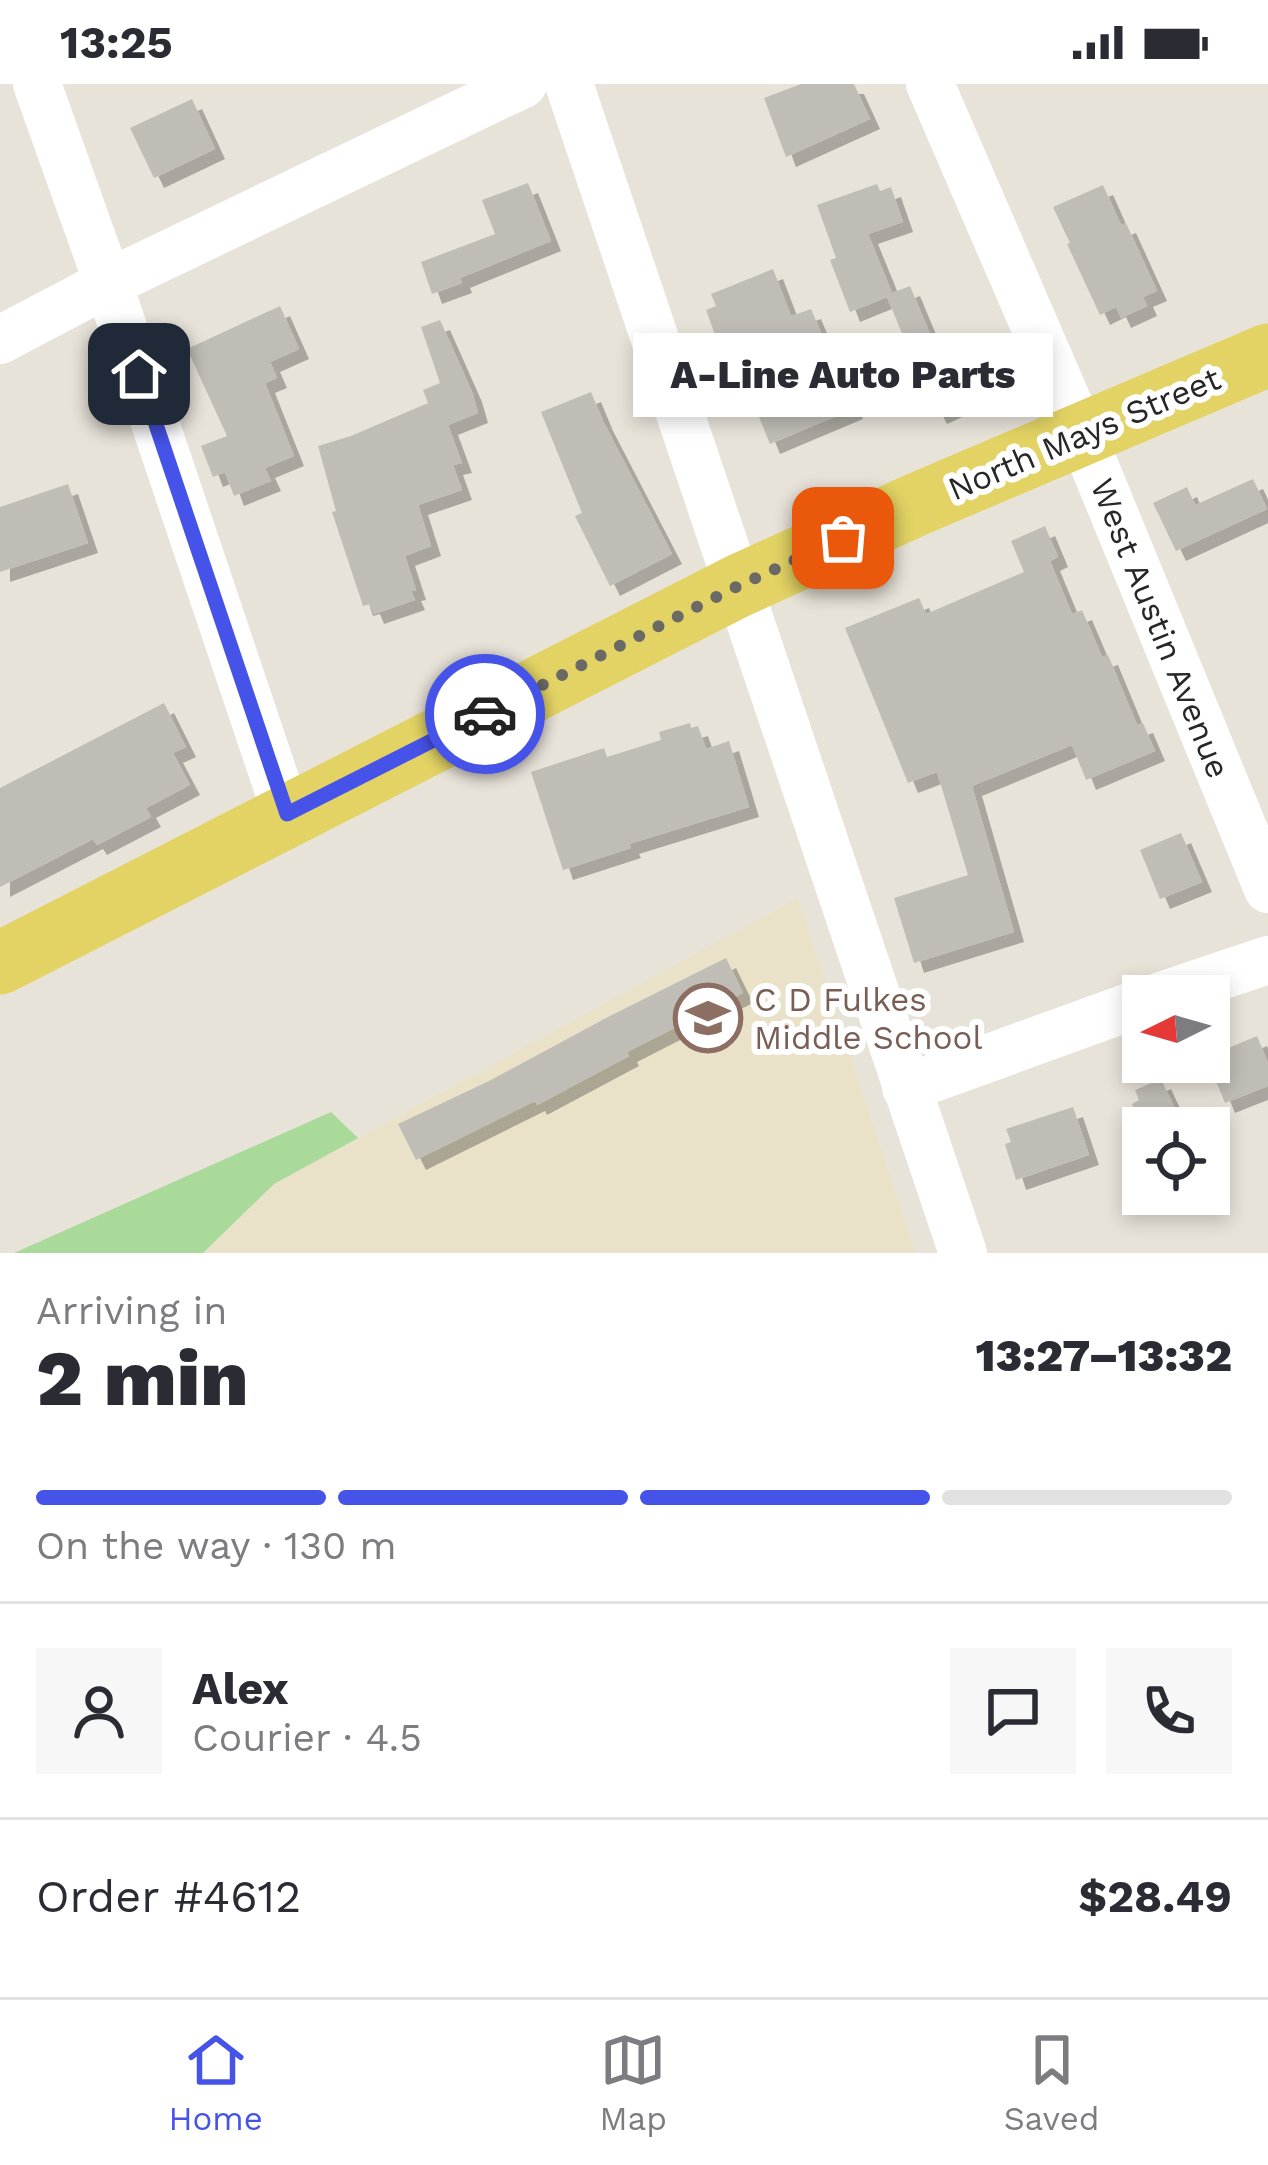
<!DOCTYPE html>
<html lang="en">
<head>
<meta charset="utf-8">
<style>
	body { margin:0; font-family:"Work Sans",sans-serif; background:#f7f7f7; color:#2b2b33; height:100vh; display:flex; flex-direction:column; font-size:45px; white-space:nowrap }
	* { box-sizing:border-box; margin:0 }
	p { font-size:39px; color:#7c7c81 }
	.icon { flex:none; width:66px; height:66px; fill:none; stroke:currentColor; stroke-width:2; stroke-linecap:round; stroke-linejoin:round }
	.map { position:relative; height:1169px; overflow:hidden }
	.panel { display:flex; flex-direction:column; background:#fff; flex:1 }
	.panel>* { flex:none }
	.needle { width:78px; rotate:265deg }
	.buttons { position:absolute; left:1122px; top:891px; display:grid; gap:24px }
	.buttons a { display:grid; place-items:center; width:108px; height:108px; border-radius:0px; background:#fff; box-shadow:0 6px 18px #0003; font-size:60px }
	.pin { position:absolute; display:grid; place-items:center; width:102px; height:102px; color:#fff; margin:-51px; border-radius:24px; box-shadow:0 6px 18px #0006 }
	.courier { position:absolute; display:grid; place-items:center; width:120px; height:120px; margin:-60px; border:9px solid #4653e8; border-radius:50%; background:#fff; color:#222; box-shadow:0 3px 15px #0007 }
	.bubble { position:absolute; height:84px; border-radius:0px; background:#fff; box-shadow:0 6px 18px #0003; font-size:39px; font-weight:800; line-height:84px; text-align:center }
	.head em { font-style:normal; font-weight:800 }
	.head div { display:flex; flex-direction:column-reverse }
	.head { display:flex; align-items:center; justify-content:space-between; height:204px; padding:0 36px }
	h1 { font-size:78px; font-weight:800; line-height:90px }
	.bar { display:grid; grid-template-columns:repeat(4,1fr); gap:18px 12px; align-content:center; height:144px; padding:0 36px }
	.bar i { height:15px; border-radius:9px; background:#e1e1e2 }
	.bar .on { background:#4653e8 }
	.bar p { grid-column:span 4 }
	.line { display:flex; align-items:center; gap:30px; padding:0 36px; border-top:3px solid #e1e1e2 }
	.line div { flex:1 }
	.round { display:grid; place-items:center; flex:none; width:126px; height:126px; border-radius:0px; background:#f7f7f7 }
	.status { display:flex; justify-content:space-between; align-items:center; height:84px; padding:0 60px; background:#fff; direction:ltr }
	.status svg { height:33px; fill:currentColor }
	.menu { display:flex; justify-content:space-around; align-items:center; height:168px; border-top:3px solid #e1e1e2; background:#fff; font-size:33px; color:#7c7c81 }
	.menu a { display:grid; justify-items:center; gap:6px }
	.menu .on { color:#4653e8 }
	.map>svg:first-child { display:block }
	.education { fill:#e9e2c9 }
	.green { fill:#a9da9a }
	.building { fill:#c0bdb6; filter:url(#shadow) }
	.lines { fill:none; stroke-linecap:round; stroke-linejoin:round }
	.minor { stroke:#fff; stroke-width:48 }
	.major { stroke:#e2d364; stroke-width:63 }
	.done { stroke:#6b6965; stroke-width:12; stroke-dasharray:0 21.6 }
	.route { stroke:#4653e8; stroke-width:15 }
	.labels { text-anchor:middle; stroke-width:12; stroke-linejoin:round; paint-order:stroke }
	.street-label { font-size:33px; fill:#272727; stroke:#fff }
	.education-label { font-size:33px; fill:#785e54; stroke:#fff; text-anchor:start }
</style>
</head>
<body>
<div class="status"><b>13:25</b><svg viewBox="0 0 49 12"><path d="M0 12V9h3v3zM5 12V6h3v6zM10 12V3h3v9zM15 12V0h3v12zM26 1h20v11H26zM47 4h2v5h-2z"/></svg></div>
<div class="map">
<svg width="1268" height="1169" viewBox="0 0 1268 1169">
	<defs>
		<filter id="shadow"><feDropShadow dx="10" dy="10" stdDeviation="0" flood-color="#0004"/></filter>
	</defs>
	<rect width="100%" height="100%" fill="#e8e3d9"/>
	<path class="education" d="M798,814L916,1169H203L274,1100Z"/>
	<path class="green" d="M331,1028L358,1054L274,1100L203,1169H14Z"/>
	<path class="building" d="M801,0H854L870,35L786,73L764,14Z
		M192,15L215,65L154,94L130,44Z
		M528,99L551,157L460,194L462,199L432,210L421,178L495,150L482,116Z
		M877,100L880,107L891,103L903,138L868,150L892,209L910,202L935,262L947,257L969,300L955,306L961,319L937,330L915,287L917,286L887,213L850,228L830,176L836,174L817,121Z
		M1103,101L1121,141L1126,139L1157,207L1143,213L1147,222L1121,234L1116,223L1100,231L1067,160L1070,159L1053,123Z
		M773,185L791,232L811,225L853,325L770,360L747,303L751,302L733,253L718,259L706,226L716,222L711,210Z
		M280,222L299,265L270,278L277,294L265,299L294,372L265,384L271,397L234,412L225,388L213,393L201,362L227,352L187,265Z
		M440,236L472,308L478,329L448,341L462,379L453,381L462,406L418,421L431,462L405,472L416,506L411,507L415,516L374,530L370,520L363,522L332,428L336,427L318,362L351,352L428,319L423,306L440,299L421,243Z
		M591,308L603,337L672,470L610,502L575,432L582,429L541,328Z
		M1253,395L1267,425L1176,467L1153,419L1187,403L1195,421Z
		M68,400L88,459L0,488V423Z
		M1045,442L1058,473L1050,477L1072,530L1082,526L1102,573L1108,571L1137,641L1143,639L1155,667L1086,696L1072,661L972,702L1014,848L914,879L894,814L968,791L937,688L908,699L845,544L919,514L926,530L1024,488L1011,457Z
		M164,619L186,663L173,669L190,701L146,724L151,733L97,761L93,755L0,803V704Z
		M690,639L691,644L698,642L706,665L729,657L749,723L629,760L631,764L563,786L531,688L604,664L607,673L661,656L659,648Z
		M1181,749L1202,798L1160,815L1140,766Z
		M726,874L743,909L627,968L629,972L537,1021L535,1017L416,1076L398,1040L489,997L608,933Z
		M1257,952L1268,979V1002L1225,1019L1208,978L1209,972Z
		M1161,995L1184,1044H1143L1132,1020L1139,1016L1135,1006Z
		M1073,1023L1089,1071L1016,1096L1005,1060L1011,1058L1006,1045Z"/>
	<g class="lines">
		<path class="minor" d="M37,0L108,199L287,731
			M569,0L963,1169
			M930,0L1081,349L1268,805
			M0,256L108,199L523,0
			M1161,912L1268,876
			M906,1004L1143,918"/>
		<path class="major" d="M0,879L738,502L913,422L1268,271"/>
	</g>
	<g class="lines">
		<path class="done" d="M485,630L738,502L843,454"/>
		<path class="route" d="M139,290L287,730L485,630"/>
	</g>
	<defs>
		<symbol id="school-ring" viewBox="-11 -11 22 22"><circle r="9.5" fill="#fff" stroke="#8d6e63" stroke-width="1.5"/><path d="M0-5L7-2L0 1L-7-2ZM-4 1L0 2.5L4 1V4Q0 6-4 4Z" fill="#8d6e63"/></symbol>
	</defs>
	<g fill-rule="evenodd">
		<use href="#school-ring" x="670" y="896" width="76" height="76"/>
	</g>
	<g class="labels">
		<g class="street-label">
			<text transform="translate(1084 349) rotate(-23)" y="12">North Mays Street</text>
			<text transform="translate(1161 544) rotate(68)" y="12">West Austin Avenue</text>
		</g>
		<g class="education-label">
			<text x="754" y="927">C D Fulkes<tspan x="754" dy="38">Middle School</tspan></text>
		</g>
	</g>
</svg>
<div class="buttons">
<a><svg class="needle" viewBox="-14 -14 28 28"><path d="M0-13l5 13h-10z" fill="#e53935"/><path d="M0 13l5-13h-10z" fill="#7c7c81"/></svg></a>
<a><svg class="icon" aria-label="locate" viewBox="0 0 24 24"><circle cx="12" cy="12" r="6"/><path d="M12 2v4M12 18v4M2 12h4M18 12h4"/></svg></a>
</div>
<div class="pin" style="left:843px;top:454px;background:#ea580c"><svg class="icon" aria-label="bag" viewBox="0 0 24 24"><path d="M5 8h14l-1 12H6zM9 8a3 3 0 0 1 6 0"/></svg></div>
<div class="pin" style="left:139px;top:290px;background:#1f2937"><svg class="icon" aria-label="home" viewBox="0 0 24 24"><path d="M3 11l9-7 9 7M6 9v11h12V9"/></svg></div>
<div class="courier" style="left:485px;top:630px"><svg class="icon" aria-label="car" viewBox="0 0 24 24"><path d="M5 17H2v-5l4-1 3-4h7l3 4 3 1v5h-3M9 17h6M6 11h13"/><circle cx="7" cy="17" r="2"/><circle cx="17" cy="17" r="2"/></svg></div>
<div class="bubble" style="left:633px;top:249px;width:420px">A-Line Auto Parts</div>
</div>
<section class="panel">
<div class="head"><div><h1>2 min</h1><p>Arriving in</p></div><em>13:27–13:32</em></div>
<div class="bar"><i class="on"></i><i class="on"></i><i class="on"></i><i></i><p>On the way · 130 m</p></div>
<div class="line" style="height:216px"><a class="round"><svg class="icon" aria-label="person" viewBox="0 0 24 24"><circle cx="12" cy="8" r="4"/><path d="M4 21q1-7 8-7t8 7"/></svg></a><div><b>Alex</b><p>Courier · 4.5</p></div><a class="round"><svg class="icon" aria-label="chat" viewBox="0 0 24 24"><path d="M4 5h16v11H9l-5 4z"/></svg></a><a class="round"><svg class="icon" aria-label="phone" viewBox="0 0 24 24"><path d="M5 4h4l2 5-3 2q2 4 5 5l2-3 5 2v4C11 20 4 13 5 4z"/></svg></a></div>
<div class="line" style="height:156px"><div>Order #4612</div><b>$28.49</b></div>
</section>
<nav class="menu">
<a class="on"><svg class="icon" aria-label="home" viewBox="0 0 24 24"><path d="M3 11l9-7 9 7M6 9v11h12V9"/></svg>Home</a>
<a><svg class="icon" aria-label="map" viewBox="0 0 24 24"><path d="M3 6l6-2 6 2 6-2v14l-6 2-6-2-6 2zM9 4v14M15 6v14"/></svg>Map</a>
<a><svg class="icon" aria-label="saved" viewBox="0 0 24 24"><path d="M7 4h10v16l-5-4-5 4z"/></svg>Saved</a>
</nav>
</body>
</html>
